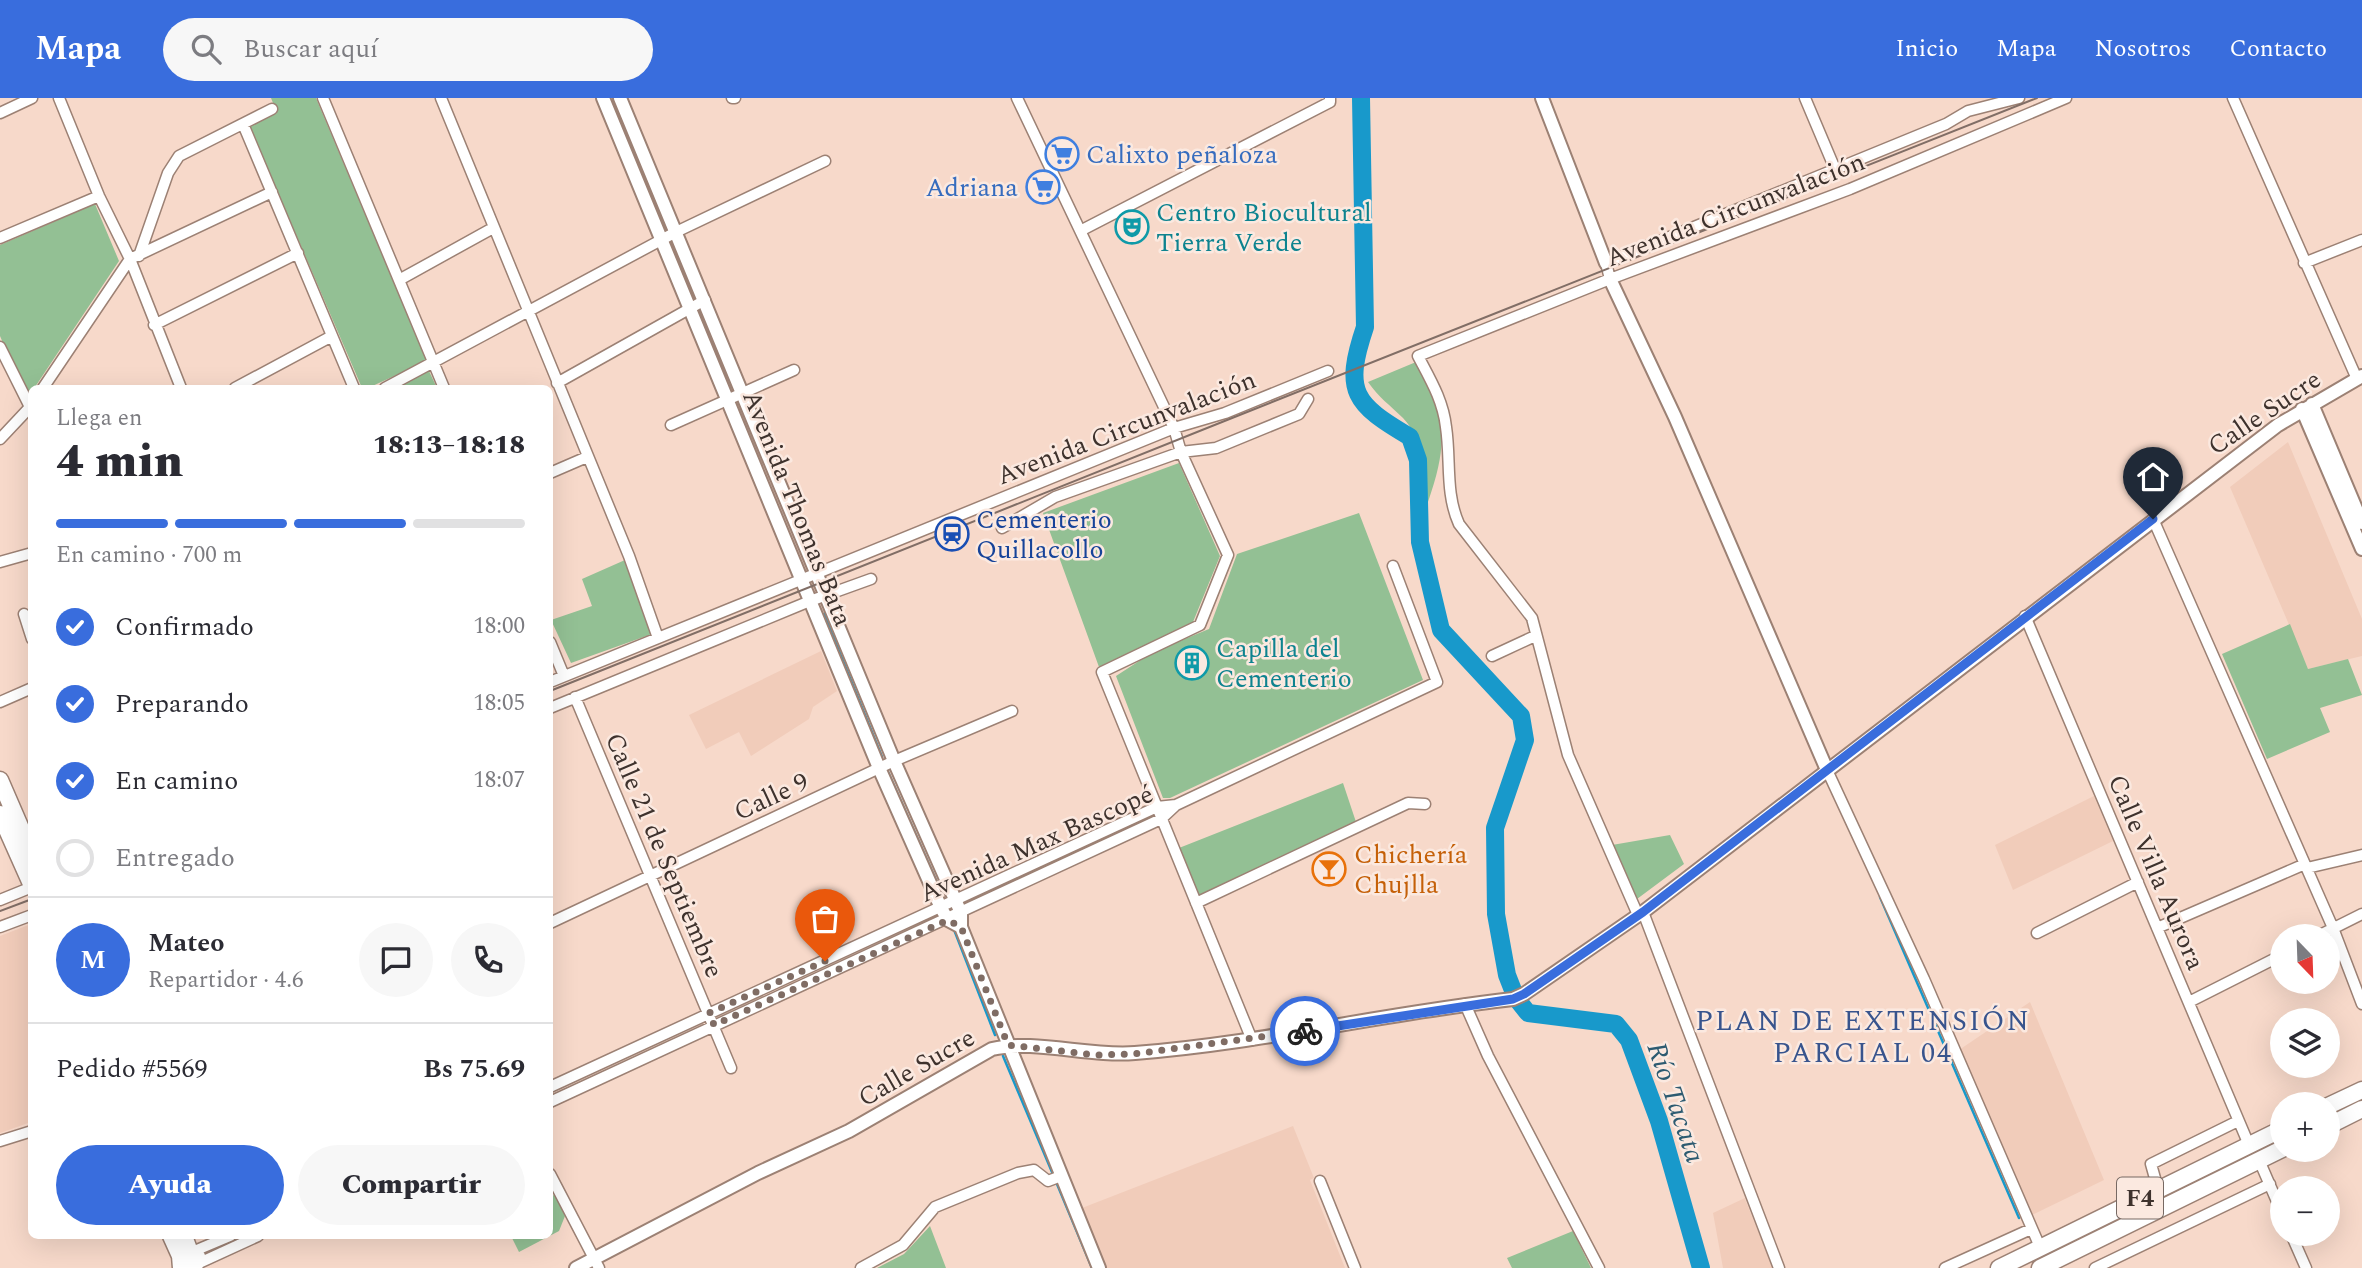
<!DOCTYPE html>
<html lang="es">
<head>
<meta charset="utf-8">
<style>
	body { margin:0; font-family:Spectral,serif; background:#f7f7f7; color:#2b2b33; height:100vh; display:flex; flex-direction:column; font-size:26px; white-space:nowrap }
	* { box-sizing:border-box; margin:0 }
	p { font-size:23px; color:#7c7c81 }
	.icon { flex:none; width:38px; height:38px; fill:none; stroke:currentColor; stroke-width:2; stroke-linecap:round; stroke-linejoin:round }
	.map { position:relative; flex:1; overflow:hidden }
	.side { position:absolute; left:28px; top:287px; width:525px; height:854px; display:flex; flex-direction:column; background:#fff; border-radius:10px; box-shadow:0 7px 28px #0002 }
	.side>* { flex:none }
	.needle { width:46px; rotate:157deg }
	.buttons { position:absolute; left:2270px; top:826px; display:grid; gap:14px }
	.buttons a { display:grid; place-items:center; width:70px; height:70px; border-radius:50%; background:#fff; box-shadow:0 7px 28px #0002; font-size:35px }
	.pin { position:absolute; display:grid; place-items:center; width:60px; height:60px; color:#fff; margin:-72px -30px; border-radius:50% 50% 50% 0; rotate:-45deg; box-shadow:0 0 7px #0007 }
	.pin .icon { rotate:45deg }
	.courier { position:absolute; display:grid; place-items:center; width:70px; height:70px; margin:-35px; border:5px solid #396ddd; border-radius:50%; background:#fff; color:#222; box-shadow:0 2px 9px #0007 }
	.head em { font-style:normal; font-weight:800 }
	.head div { display:flex; flex-direction:column-reverse }
	.head { display:flex; align-items:center; justify-content:space-between; height:119px; padding:0 28px }
	h1 { font-size:46px; font-weight:800; line-height:52px }
	.bar { display:grid; grid-template-columns:repeat(4,1fr); gap:10px 7px; align-content:center; height:84px; padding:0 28px }
	.bar i { height:9px; border-radius:5px; background:#e1e1e2 }
	.bar .selected { background:#396ddd }
	.bar p { grid-column:span 4 }
	.line { display:flex; align-items:center; gap:18px; padding:0 28px; border-top:2px solid #e1e1e2 }
	.line div { flex:1 }
	.round { display:grid; place-items:center; flex:none; width:74px; height:74px; border-radius:37px; background:#f7f7f7 }
	ol { padding:0 28px; list-style:none }
	li { display:flex; align-items:center; gap:21px; height:77px }
	li p { margin-inline-start:auto }
	li .icon { padding:7px; border-radius:50%; background:#396ddd; color:#fff; stroke-width:4 }
	li:last-child { color:#7c7c81 }
	li i { width:38px; height:38px; border:4px solid #e1e1e2; border-radius:50% }
	.action { display:flex; gap:14px; margin-top:auto; padding:14px 28px }
	.action a { flex:1; height:80px; border-radius:42px; background:#396ddd; color:#fff; font-size:28px; font-weight:800; line-height:80px; text-align:center }
	.action a+a { background:#f7f7f7; color:#2b2b33 }
	header { display:flex; align-items:center; gap:42px; box-sizing:border-box; height:98px; padding:0 35px; background:#396ddd; color:#fff }
	header strong { font-size:33px }
	nav { display:flex; gap:38px; margin-inline-start:auto; font-size:24px }
	.search { width:490px; height:63px; background:#f7f7f7; display:flex; align-items:center; gap:18px; box-sizing:border-box; padding:0 24px; border-radius:38px; color:#7c7c81; font-size:26px }
	.map>svg:first-child { display:block }
	.built { fill:#f1ccba }
	.green { fill:#93c094 }
	.lines { fill:none; stroke-linecap:round; stroke-linejoin:round }
	.stream { stroke:#1899cb; stroke-width:2.5 }
	.river { stroke:#1899cb; stroke-width:18 }
	.minor-casing { stroke:#9c8174; stroke-width:13 }
	.tertiary-casing { stroke:#9c8174; stroke-width:16 }
	.secondary-casing { stroke:#9c8174; stroke-width:16 }
	.trunk-casing { stroke:#9c8174; stroke-width:19 }
	.minor { stroke:#fff; stroke-width:10 }
	.tertiary { stroke:#fff; stroke-width:12 }
	.secondary { stroke:#fff; stroke-width:12 }
	.trunk { stroke:#fff; stroke-width:16 }
	.tram { stroke:#816e66; stroke-width:2 }
	.done { stroke:#7f6c64; stroke-width:7; stroke-dasharray:0 12.6 }
	.route { stroke:#396ddd; stroke-width:9 }
	.labels { text-anchor:middle; stroke-width:5; stroke-linejoin:round; paint-order:stroke }
	.shield { fill:#fbe9e0; stroke:#776963; stroke-width:2 }
	.shield-label { font-size:24px; font-weight:bold; fill:#3e322d }
	.shop-label { font-size:26px; fill:#366cbe; stroke:#fbe9e0; text-anchor:start }
	.street-label { font-size:26px; fill:#3e322d; stroke:#fbe9e0 }
	.culture-label { font-size:26px; fill:#0d838f; stroke:#fbe9e0; text-anchor:start }
	.transit-label { font-size:26px; fill:#164399; stroke:#fbe9e0; text-anchor:start }
	.food-label { font-size:26px; fill:#c56008; stroke:#fbe9e0; text-anchor:start }
	.neighbourhood-label { font-size:28px; letter-spacing:2px; fill:#38548d; stroke:#fbe9e0 }
	.water-label { font-size:28px; font-style:italic; fill:#2d5b71; stroke:#fbe9e0 }
</style>
</head>
<body>
<header>
<strong>Mapa</strong>
<div class="search"><svg class="icon" aria-label="search" viewBox="0 0 24 24"><circle cx="10" cy="10" r="6"/><path d="M15 15l6 6"/></svg>Buscar aquí</div>
<nav><a>Inicio</a><a>Mapa</a><a>Nosotros</a><a>Contacto</a></nav>
</header>
<div class="map">
<svg width="2362" height="1170" viewBox="0 0 2362 1170">
	<rect width="100%" height="100%" fill="#f7d9ca"/>
	<path class="built" d="M2288,344L2362,521V558L2308,571L2230,389Z
		M821,553L837,593L813,609L809,621L751,658L739,634L706,651L689,617Z
		M2094,698L2113,743L2013,792L1995,747Z
		M31,826V1024L0,1035V838Z
		M2030,904L2104,1082L2032,1117L1959,952Z
		M1293,1028L1314,1080L1310,1082L1345,1170H1106L1082,1110Z
		M1745,1100V1101L1773,1170H1723L1713,1115Z"/>
	<path class="green" d="M271,0H316L427,263L368,290H362L249,27L277,15Z
		M95,106L119,163L27,301L0,238V147Z
		M1416,264C1446,321 1449,343 1428,404C1424,374 1425,343 1403,320C1390,307 1379,300 1368,284Z
		M429,273L437,290H398Z
		M1179,365L1220,458L1193,524L1099,569L1043,415Z
		M1359,415L1423,582L1170,700H1163L1116,578L1153,554L1209,531L1237,456Z
		M625,462L652,536L571,565L551,522L592,508L582,481Z
		M2290,526L2308,571L2348,561L2362,597L2320,610L2330,634L2267,661L2222,556Z
		M1343,685L1356,724L1199,797L1179,750Z
		M1670,737L1684,766L1637,801L1612,747Z
		M556,1096L565,1118L559,1133L519,1154L511,1138H550V1099Z
		M930,1128L946,1170H877L904,1156Z
		M1573,1133L1591,1170H1512L1507,1160Z"/>
	<g class="lines">
		<path class="stream" d="M824,516L882,659
			M888,674L942,796
			M1880,799L2019,1120
			M953,829L995,937
			M1003,958L1052,1074
			M1057,1086L1092,1170"/>
		<path class="river" d="M1361,0L1365,229C1343,294 1354,306 1410,339L1418,362L1420,444L1441,532L1521,618L1525,642L1495,730L1496,816L1507,877L1516,900L1528,915L1616,926L1629,942L1659,1023L1701,1170"/>
		<defs>
			<path id="minor" d="M59,0L99,98L130,161L181,290
				M323,0L444,290
				M441,0L629,458L658,540
				M732,0H735
				M1017,0L1174,330L1181,354L1228,457L1200,527L1102,574L1252,942
				M1805,0L1835,71
				M2233,0L2357,281
				M0,15L32,0
				M243,26L354,290
				M1082,132L1330,4V0
				M0,140L99,98
				M139,158L168,75L179,58L272,11
				M2304,165L2362,142
				M1610,181L1606,165L1946,26L1968,13L2019,0
				M399,182L493,130
				M154,227L298,155
				M0,249L32,313
				M557,285L705,202
				M43,290L130,161L272,94
				M235,290L332,238
				M385,290L676,134L825,63
				M671,327L794,272
				M0,341L32,307
				M550,375L587,359
				M2153,421L2333,830L2362,906
				M1002,430L1055,399L1181,354L1216,350L1299,316L1308,301
				M0,464L32,455
				M24,516L32,541
				M2025,518L2249,1047
				M550,544L564,578
				M1492,558L1535,538
				M550,584L1174,330L1225,315L1328,273
				M575,599L731,970
				M0,604L32,590
				M550,610L810,503L871,481
				M1827,672L1924,881L2040,1149
				M2307,770L2362,757
				M0,802L32,789
				M1196,805L1408,705L1425,706
				M1643,814L1779,1170
				M1638,817L1568,657L1532,520L1459,426C1445,395 1451,362 1446,329C1443,302 1430,281 1418,258L1610,181L1850,91L2066,0
				M550,825L894,663L1012,613
				M0,829L32,817
				M2157,830L2305,766
				M2037,835L2138,784
				M2318,838L2362,816
				M2189,904L2282,857
				M1465,906L1488,958L1599,1170
				M550,989L1157,709L1176,707L1437,584L1393,468
				M550,1004L1161,721L1176,707
				M0,1043L32,1033
				M2259,1062L2282,1115
				M550,1076L599,1170
				M1320,1083L1355,1170
				M2158,1091L2151,1066L2238,1023
				M2291,1136L2306,1170
				M192,1154L230,1138
				M197,1166L258,1138
				M861,1170L903,1147L935,1109L1018,1075L1034,1072L1048,1083L1061,1078
				M1945,1170L2031,1131
				M2095,1170L2270,1086"/>
			<path id="tertiary" d="M1542,0L1606,165
				M1610,181L1675,319L1827,672"/>
			<path id="secondary" d="M603,0L879,670L941,810L948,822L961,829
				M620,0L894,663L961,815V829L1099,1170
				M2312,306L2362,425
				M2302,311L2362,451
				M576,1170L758,1075L849,1033L992,951C1035,941 1089,959 1135,955C1262,945 1386,915 1513,901L1524,896L1643,814L2278,327L2362,278"/>
			<path id="trunk" d="M0,682L32,756
				M0,716L32,788
				M2328,1008L2362,992
				M2328,1028L2362,1011
				M171,1138L180,1158
				M184,1138L190,1154L197,1159L194,1170
				M181,1170L180,1158L190,1154
				M1999,1170L2282,1031
				M2040,1170L2282,1051"/>
		</defs>
		<use href="#minor" class="minor-casing"/>
		<use href="#tertiary" class="tertiary-casing"/>
		<use href="#secondary" class="secondary-casing"/>
		<use href="#trunk" class="trunk-casing"/>
		<use href="#minor" class="minor"/>
		<use href="#tertiary" class="tertiary"/>
		<use href="#secondary" class="secondary"/>
		<use href="#trunk" class="trunk"/>
		<path class="tram" d="M550,593C1045,393 1541,198 2037,0
			M0,813L32,801"/>
	</g>
	<g class="lines">
		<path class="done" d="M825,863L709,915L714,927L948,822L961,829L1008,947L1096,957L1134,956L1305,933"/>
		<path class="route" d="M1305,933L1513,901L1524,896L1643,814L2153,421"/>
	</g>
	<defs>
		<symbol id="supermarket-ring" viewBox="-11 -11 22 22"><circle r="9.5" fill="#fbe9e0" stroke="#3f7fe0" stroke-width="1.5"/><path d="M-6-5.5h2.5l.6 2H6L4.5 2H-2.5L-4.4-4H-6ZM-1.5 3.2a1.3 1.3 0 1 0 .1 0ZM3 3.2a1.3 1.3 0 1 0 .1 0Z" fill="#3f7fe0"/></symbol>
		<symbol id="theatre-ring" viewBox="-11 -11 22 22"><circle r="9.5" fill="#fbe9e0" stroke="#0f9aa8" stroke-width="1.5"/><path d="M-5-5.5Q0-4 5-5.5V0Q5 5 0 6Q-5 5-5 0ZM-3.3-2.5H-1v1.5H-3.3ZM1-2.5H3.3v1.5H1ZM-2.8 1Q0 5.5 2.8 1Z" fill="#0f9aa8"/></symbol>
		<symbol id="station-ring" viewBox="-11 -11 22 22"><circle r="9.5" fill="#fbe9e0" stroke="#1a4fb4" stroke-width="1.5"/><path d="M-3-6H3Q5-6 5-4V2Q5 4 3 4L4.5 6H3L1.5 4h-3L-3 6H-4.5L-3 4Q-5 4-5 2V-4Q-5-6-3-6ZM-3.5-4v3h7v-3ZM-3.5 1v1.5H-2V1ZM2 1v1.5H3.5V1Z" fill="#1a4fb4"/></symbol>
		<symbol id="building-ring" viewBox="-11 -11 22 22"><circle r="9.5" fill="#fbe9e0" stroke="#0f9aa8" stroke-width="1.5"/><path d="M-4-6H4V6H1V3H-1V6H-4ZM-2.5-4.3h1.7v1.8h-1.7ZM.8-4.3h1.7v1.8H.8ZM-2.5-1h1.7V.8h-1.7ZM.8-1h1.7V.8H.8Z" fill="#0f9aa8"/></symbol>
		<symbol id="bar-ring" viewBox="-11 -11 22 22"><circle r="9.5" fill="#fbe9e0" stroke="#e8710a" stroke-width="1.5"/><path d="M-6-5H6L.8 .8V4.5H3.5V6h-7V4.5H-.8V.8Z" fill="#e8710a"/></symbol>
	</defs>
	<g fill-rule="evenodd">
		<use href="#supermarket-ring" x="1043" y="37" width="38" height="38"/>
		<use href="#supermarket-ring" x="1024" y="70" width="38" height="38"/>
		<use href="#theatre-ring" x="1113" y="110" width="38" height="38"/>
		<use href="#station-ring" x="933" y="417" width="38" height="38"/>
		<use href="#building-ring" x="1173" y="546" width="38" height="38"/>
		<use href="#bar-ring" x="1310" y="752" width="38" height="38"/>
	</g>
	<g class="labels">
		<rect class="shield" x="2117" y="1079.5" width="46" height="41" rx="5"/>
		<g class="shield-label">
			<text x="2140" y="1108">F4</text>
		</g>
		<g class="shop-label">
			<text x="1086" y="65">Calixto peñaloza</text>
			<text x="1018" y="98" text-anchor="end">Adriana</text>
		</g>
		<g class="street-label">
			<text transform="translate(1735 111) rotate(-21)" y="9">Avenida Circunvalación</text>
			<text transform="translate(2264 314) rotate(-34)" y="9">Calle Sucre</text>
			<text transform="translate(1126 329) rotate(-21)" y="9">Avenida Circunvalación</text>
			<text transform="translate(798 410) rotate(68)" y="9">Avenida Thomas Bata</text>
			<text transform="translate(771 698) rotate(-25)" y="9">Calle 9</text>
			<text transform="translate(1036 745) rotate(-24)" y="9">Avenida Max Bascopé</text>
			<text transform="translate(665 757) rotate(67)" y="9">Calle 21 de Septiembre</text>
			<text transform="translate(2157 774) rotate(67)" y="9">Calle Villa Aurora</text>
			<text transform="translate(916 969) rotate(-30)" y="9">Calle Sucre</text>
		</g>
		<g class="culture-label">
			<text x="1156" y="123">Centro Biocultural<tspan x="1156" dy="30">Tierra Verde</tspan></text>
			<text x="1216" y="559">Capilla del<tspan x="1216" dy="30">Cementerio</tspan></text>
		</g>
		<g class="transit-label">
			<text x="976" y="430">Cementerio<tspan x="976" dy="30">Quillacollo</tspan></text>
		</g>
		<g class="food-label">
			<text x="1354" y="765">Chichería<tspan x="1354" dy="30">Chujlla</tspan></text>
		</g>
		<g class="neighbourhood-label">
			<text x="1863" y="932">PLAN DE EXTENSIÓN<tspan x="1863" dy="32">PARCIAL 04</tspan></text>
		</g>
		<g class="water-label">
			<text transform="translate(1677 1004) rotate(71)" y="10">Río Tacata</text>
		</g>
	</g>
</svg>
<div class="buttons">
<a><svg class="needle" viewBox="-14 -14 28 28"><path d="M0-13l5 13h-10z" fill="#e53935"/><path d="M0 13l5-13h-10z" fill="#7c7c81"/></svg></a>
<a><svg class="icon" aria-label="layers" viewBox="0 0 24 24"><path d="M12 4l9 5-9 5-9-5zM3 14l9 5 9-5"/></svg></a>
<a>+</a>
<a>−</a>
</div>
<div class="pin" style="left:825px;top:863px;background:#ea580c"><svg class="icon" aria-label="bag" viewBox="0 0 24 24"><path d="M5 8h14l-1 12H6zM9 8a3 3 0 0 1 6 0"/></svg></div>
<div class="pin" style="left:2153px;top:421px;background:#1f2937"><svg class="icon" aria-label="home" viewBox="0 0 24 24"><path d="M3 11l9-7 9 7M6 9v11h12V9"/></svg></div>
<div class="courier" style="left:1305px;top:933px"><svg class="icon" aria-label="bike" viewBox="0 0 24 24"><circle cx="6" cy="16" r="4"/><circle cx="18" cy="16" r="4"/><path d="M6 16l4-8h5l3 8M10 8l3 8H6M13 5h3"/></svg></div>
<section class="side">
<div class="head"><div><h1>4 min</h1><p>Llega en</p></div><em>18:13–18:18</em></div>
<div class="bar"><i class="selected"></i><i class="selected"></i><i class="selected"></i><i></i><p>En camino · 700 m</p></div>
<ol>
<li><svg class="icon" aria-label="check" viewBox="0 0 24 24"><path d="M5 12l5 5 9-10"/></svg>Confirmado<p>18:00</p></li>
<li><svg class="icon" aria-label="check" viewBox="0 0 24 24"><path d="M5 12l5 5 9-10"/></svg>Preparando<p>18:05</p></li>
<li><svg class="icon" aria-label="check" viewBox="0 0 24 24"><path d="M5 12l5 5 9-10"/></svg>En camino<p>18:07</p></li>
<li><i></i>Entregado</li>
</ol>
<div class="line" style="height:126px"><b class="round" style="background:#396ddd;color:#fff">M</b><div><b>Mateo</b><p>Repartidor · 4.6</p></div><a class="round"><svg class="icon" aria-label="chat" viewBox="0 0 24 24"><path d="M4 5h16v11H9l-5 4z"/></svg></a><a class="round"><svg class="icon" aria-label="phone" viewBox="0 0 24 24"><path d="M5 4h4l2 5-3 2q2 4 5 5l2-3 5 2v4C11 20 4 13 5 4z"/></svg></a></div>
<div class="line" style="height:91px"><div>Pedido #5569</div><b>Bs 75.69</b></div>
<div class="action"><a>Ayuda</a><a>Compartir</a></div>
</section>
</div>
</body>
</html>
